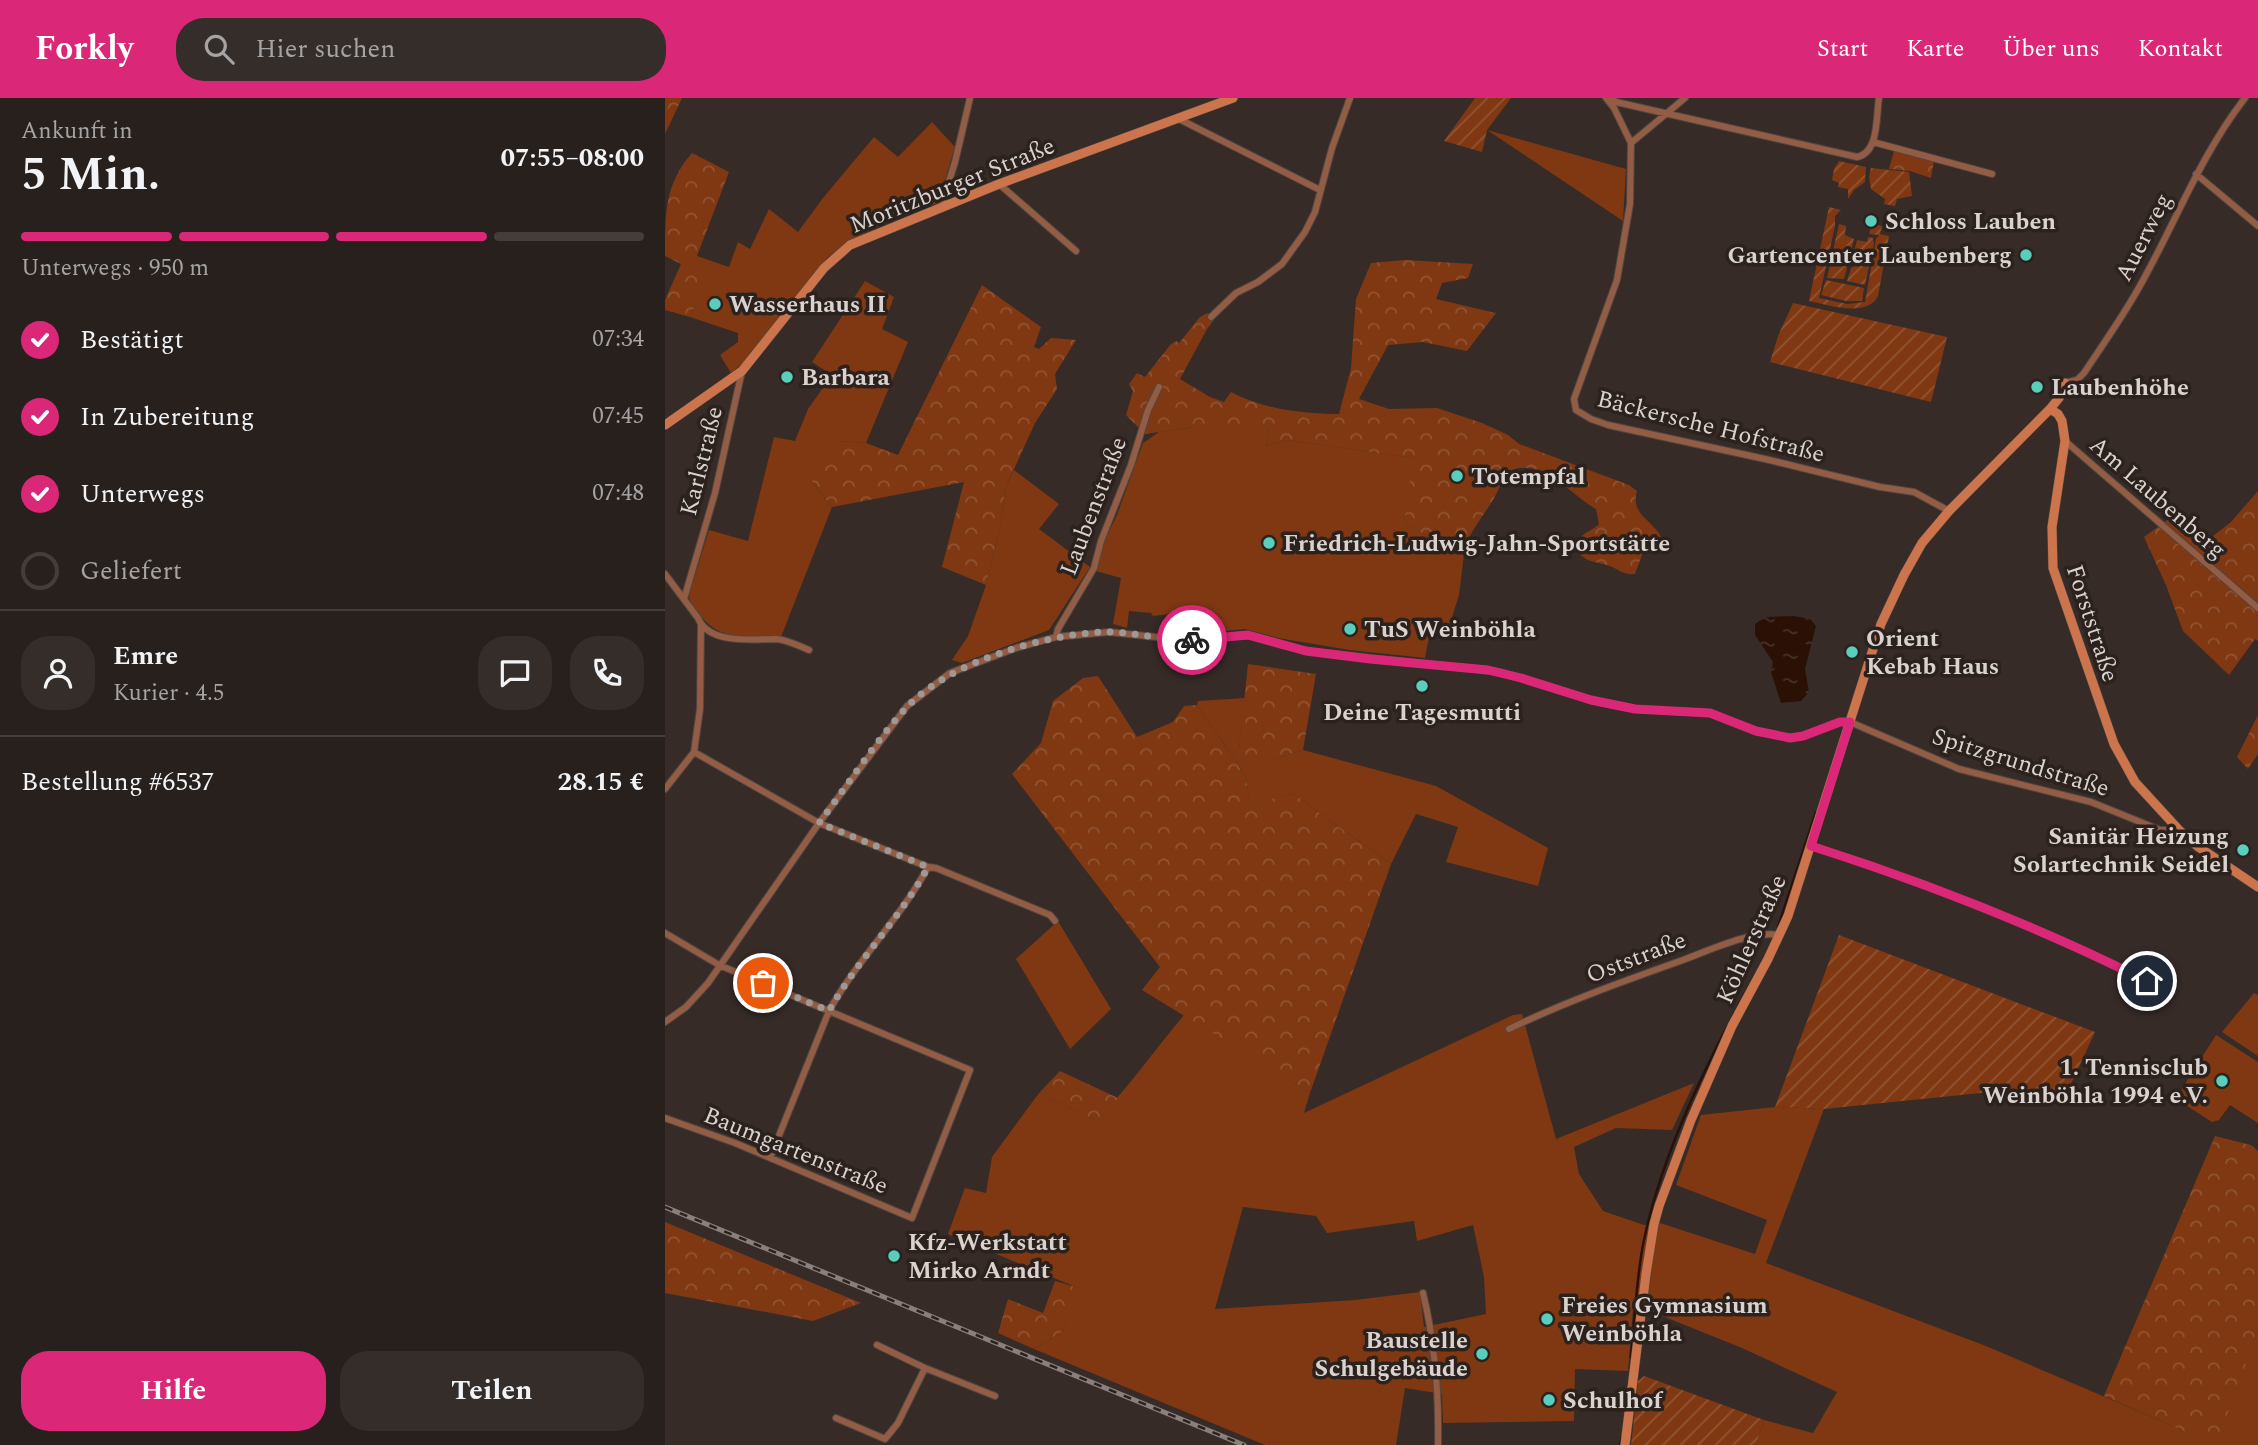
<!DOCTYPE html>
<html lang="de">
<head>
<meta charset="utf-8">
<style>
	body { margin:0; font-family:Spectral,serif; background:#342d2a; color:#f1f3f6; height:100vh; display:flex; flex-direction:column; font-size:26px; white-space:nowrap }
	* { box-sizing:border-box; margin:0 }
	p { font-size:23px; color:#a5a3a4 }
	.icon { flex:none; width:38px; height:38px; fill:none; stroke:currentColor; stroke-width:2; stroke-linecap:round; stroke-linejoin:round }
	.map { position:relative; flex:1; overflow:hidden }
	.side { display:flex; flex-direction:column; background:#28201d; width:665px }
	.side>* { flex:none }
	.pin { position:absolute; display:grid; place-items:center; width:60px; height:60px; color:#fff; margin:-30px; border:4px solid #fff; border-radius:50%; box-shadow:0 2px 7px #0007 }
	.courier { position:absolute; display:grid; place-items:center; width:70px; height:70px; margin:-35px; border:5px solid #db2777; border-radius:50%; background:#fff; color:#222; box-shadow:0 2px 9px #0007 }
	.summary em { font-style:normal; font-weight:700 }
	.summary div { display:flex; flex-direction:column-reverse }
	.summary { display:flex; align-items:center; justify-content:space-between; height:119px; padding:0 21px }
	h1 { font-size:46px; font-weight:700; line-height:52px }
	.bar { display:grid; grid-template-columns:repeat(4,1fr); gap:10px 7px; align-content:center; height:84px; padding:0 21px }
	.bar i { height:9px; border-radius:5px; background:#443e3b }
	.bar .current { background:#db2777 }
	.bar p { grid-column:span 4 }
	.line { display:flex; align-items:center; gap:18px; padding:0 21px; border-top:2px solid #443e3b }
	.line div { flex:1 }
	.round { display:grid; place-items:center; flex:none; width:74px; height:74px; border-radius:28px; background:#342d2a }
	ol { padding:0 21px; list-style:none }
	li { display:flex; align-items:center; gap:21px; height:77px }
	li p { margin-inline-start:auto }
	li .icon { padding:7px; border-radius:50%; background:#db2777; color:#fff; stroke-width:4 }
	li:last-child { color:#a5a3a4 }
	li i { width:38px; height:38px; border:4px solid #443e3b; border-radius:50% }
	.primary-button { display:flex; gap:14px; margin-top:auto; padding:14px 21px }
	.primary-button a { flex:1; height:80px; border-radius:28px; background:#db2777; color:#fff; font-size:28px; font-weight:700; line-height:80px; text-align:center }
	.primary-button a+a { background:#342d2a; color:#f1f3f6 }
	header { display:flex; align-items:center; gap:42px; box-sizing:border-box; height:98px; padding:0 35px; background:#db2777; color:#fff }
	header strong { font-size:33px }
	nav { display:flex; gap:38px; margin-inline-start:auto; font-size:24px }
	.search { width:490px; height:63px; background:#342d2a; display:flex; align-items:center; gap:18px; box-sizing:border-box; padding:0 24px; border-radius:28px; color:#a5a3a4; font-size:26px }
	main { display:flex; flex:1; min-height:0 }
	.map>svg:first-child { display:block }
	.grass { fill:#803812; fill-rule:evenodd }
	.forest { fill:url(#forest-crowns) }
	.garden { fill:url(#garden-furrows) }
	.water { fill:url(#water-ripples) }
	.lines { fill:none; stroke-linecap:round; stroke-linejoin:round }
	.stream { stroke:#2b1005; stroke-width:2.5 }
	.street-casing { stroke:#504642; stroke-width:8 }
	.secondary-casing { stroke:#504642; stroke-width:10 }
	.street { stroke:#935c44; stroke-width:6 }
	.secondary { stroke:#cc744c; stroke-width:9 }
	.rail-casing { stroke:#89807d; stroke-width:5 }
	.rail { stroke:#2c221d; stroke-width:2.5; stroke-dasharray:8; stroke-linecap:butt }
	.done { stroke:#a09894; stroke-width:7; stroke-dasharray:0 12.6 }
	.route { stroke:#db2777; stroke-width:9 }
	.poi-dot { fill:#5acebd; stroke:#2c221d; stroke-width:2.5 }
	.labels { text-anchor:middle; stroke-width:7; stroke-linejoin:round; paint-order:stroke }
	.street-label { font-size:24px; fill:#d9d2cf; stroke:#2c221d }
	.poi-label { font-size:24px; font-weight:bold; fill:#d9d2cf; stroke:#2c221d; text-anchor:start }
</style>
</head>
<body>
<header>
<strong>Forkly</strong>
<div class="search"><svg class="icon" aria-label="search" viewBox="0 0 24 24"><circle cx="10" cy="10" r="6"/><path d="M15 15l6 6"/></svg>Hier suchen</div>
<nav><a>Start</a><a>Karte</a><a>Über uns</a><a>Kontakt</a></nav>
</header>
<main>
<section class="side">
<div class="summary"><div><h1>5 Min.</h1><p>Ankunft in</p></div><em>07:55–08:00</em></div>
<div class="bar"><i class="current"></i><i class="current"></i><i class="current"></i><i></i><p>Unterwegs · 950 m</p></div>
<ol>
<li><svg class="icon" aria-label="check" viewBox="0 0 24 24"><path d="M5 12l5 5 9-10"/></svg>Bestätigt<p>07:34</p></li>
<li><svg class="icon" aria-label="check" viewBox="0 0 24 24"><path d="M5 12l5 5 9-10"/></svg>In Zubereitung<p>07:45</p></li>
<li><svg class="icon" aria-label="check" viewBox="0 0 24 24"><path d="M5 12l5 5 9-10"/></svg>Unterwegs<p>07:48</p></li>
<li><i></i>Geliefert</li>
</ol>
<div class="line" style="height:126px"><a class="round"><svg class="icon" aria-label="person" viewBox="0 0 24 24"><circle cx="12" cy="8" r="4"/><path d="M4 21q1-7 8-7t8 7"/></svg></a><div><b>Emre</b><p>Kurier · 4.5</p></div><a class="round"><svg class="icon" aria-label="chat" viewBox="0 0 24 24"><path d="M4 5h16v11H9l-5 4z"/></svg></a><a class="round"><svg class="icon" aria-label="phone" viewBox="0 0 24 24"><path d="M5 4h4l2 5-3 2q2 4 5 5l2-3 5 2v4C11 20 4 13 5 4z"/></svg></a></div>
<div class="line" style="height:91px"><div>Bestellung #6537</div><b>28.15 €</b></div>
<div class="primary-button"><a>Hilfe</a><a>Teilen</a></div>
</section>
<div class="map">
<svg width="1593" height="1347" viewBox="0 0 1593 1347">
	<defs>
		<pattern id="forest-crowns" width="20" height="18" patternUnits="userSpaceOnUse" patternTransform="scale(1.75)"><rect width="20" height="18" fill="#803812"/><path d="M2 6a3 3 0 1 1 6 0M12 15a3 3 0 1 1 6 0" fill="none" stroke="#915433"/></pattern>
		<pattern id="garden-furrows" width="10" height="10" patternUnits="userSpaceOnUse" patternTransform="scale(1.75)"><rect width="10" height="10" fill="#803812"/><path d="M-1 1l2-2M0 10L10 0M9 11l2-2" fill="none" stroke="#915433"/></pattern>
		<pattern id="water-ripples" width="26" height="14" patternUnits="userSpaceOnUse" patternTransform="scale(1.75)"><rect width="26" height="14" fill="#2b1005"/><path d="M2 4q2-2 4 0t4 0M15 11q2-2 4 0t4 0" fill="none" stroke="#493228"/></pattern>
	</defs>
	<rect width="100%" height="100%" fill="#362b27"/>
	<path class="grass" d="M267,24L290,49L273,105C234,120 193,133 161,161L78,265L66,275L55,257L73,244V235L25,219L32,202V158L64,169L73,144L85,151L104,111L133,134L158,100L209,39L233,59Z
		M822,32L961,71L958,123Z
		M200,183L229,199L217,231L243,244L201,345L176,343L146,382L167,409L116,539C85,540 55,544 34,516C29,509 24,505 24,496L44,432L83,443L109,339L130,343L143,311L167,277L147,264Z
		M530,329H604L601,348L621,342L749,360L739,424L768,442L773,450L800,448L794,497L781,538L765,534L760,560L685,552L613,540L580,531L539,535L536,527L540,526L539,512L488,518L486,515L464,513L462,530L448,526L456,480L431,473L440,442L452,417L478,345L494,334Z
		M349,372L394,406L374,431L425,469L384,532L297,565L287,562L303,538L321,487L336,424L340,391Z
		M580,600L574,651L610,661L638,652L771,688L883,750L873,788L781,764L793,729L751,716L726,766L627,695L586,708L580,677L532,607L533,603Z
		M393,823L446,911L405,951L351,861Z
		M1589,895L1593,897V958L1557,934Z
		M857,916L891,1041L1029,985L1007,1032L951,1030L909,1049L914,1076L938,1113L979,1127L995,1125L1090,1156L1102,1122L1011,1087L1036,1017L1110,1009L1159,1011L1101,1165L1321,1248L1550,1346L1593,1233V1347H1091L1099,1322L1148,1335L1172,1294L1077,1250L985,1213L968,1211L963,1273L910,1271L909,1323L778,1325L777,1296L740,1290L731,1347H600L369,1251L397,1234L413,1190L283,1136L300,1090L321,1095L327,1059L374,995L432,1023C463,989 490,952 519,917L645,995L639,1015L848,917ZM578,1109L651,1118L662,1135L749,1123L752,1143L808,1127L819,1179L821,1216L759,1229L755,1194L690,1202L550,1211Z
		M1551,937L1593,964V1025L1565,1007L1554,1022L1547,1024L1513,1002L1512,999Z"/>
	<path class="forest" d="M0,0H17L0,36Z
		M1229,53L1269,63L1266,80L1245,73L1224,71Z
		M27,55L64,74L32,158V202L25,219L0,212V202L16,166L0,158C0,114 0,86 27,55Z
		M740,162L808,166L803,180L777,185L771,201L831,215L802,253L758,244L723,247L694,301L724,311L772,310L817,325L843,337L854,346L964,387L972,393C965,417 988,422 996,439L981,446L970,476C958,477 955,472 945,468C935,464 913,464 913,449C912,435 927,434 934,426L931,411C904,396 874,354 839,376C832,404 811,422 800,448L773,450L768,442L739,424L748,360L621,342L601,348L604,329H530L480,336L461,317L468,293L464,286L472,275L480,279L506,246L511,243L514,245L535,219L542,215L549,222L542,231L515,281L545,299L559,304L566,294C598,311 638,316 674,316L686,270L691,201L706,165Z
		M317,187L376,229L369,249L374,251L386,240L411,242L390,276L392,291L370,325L340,391L336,424L321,487L277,469L299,384L167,409L146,382L151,361L176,343L201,345L233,357Z
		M1593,393V543L1590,541L1564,577L1518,533L1501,487L1479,439L1504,421L1539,445L1566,424Z
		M583,566L651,576L638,652L610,661L581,662L574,651Z
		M433,578L472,639L508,624L519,608L532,607L580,677L586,707L627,695L726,766L645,995L477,892L495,869L347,676L376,645L388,603L418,580Z
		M1593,617V656L1583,671L1572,659Z
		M395,973L453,1000L432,1023L374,995Z
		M1550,1038L1586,1047L1593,1053V1233L1551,1347L1439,1298Z
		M0,1124L196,1205L148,1223L0,1195Z
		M390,1183L414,1190L397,1234L369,1251L333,1235L343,1201L378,1215Z"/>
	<path class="garden" d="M810,0H846L822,32L817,54L779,43Z
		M1174,63L1201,69L1200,84L1189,92L1183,101V91L1173,89L1174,85L1167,82L1169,71Z
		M1206,70L1244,74L1247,98L1232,101L1230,108L1219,106L1220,101L1206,91L1204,79Z
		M1164,109L1176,112L1170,118V128L1154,200L1182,206L1200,204L1211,141L1214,137L1204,136L1207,125L1217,128L1215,136L1224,138L1213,198C1203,220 1162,207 1144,203Z
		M1174,126L1181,128L1180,137L1189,141L1185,156L1180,162L1182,170L1179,181L1162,180Z
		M1203,139L1208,140L1209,146L1200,187L1182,183L1186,170L1190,168L1193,164L1188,158L1192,142L1202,144Z
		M1161,182L1199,190L1197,203H1181L1156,197Z
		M1128,205L1282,239L1266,304L1105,264L1113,238Z
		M1174,837L1430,934L1399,1001L1355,991L1159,1011L1110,1009Z
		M979,1278L1099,1322L1091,1347H966L973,1283Z"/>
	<path class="water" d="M1129,518L1145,521L1151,528L1140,571L1144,594L1136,603L1116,605L1106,574L1108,564L1090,537V526L1100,519Z"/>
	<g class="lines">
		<path class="stream" d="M1113,829L1151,714
			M966,1259C970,1221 971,1180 979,1142C998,1051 1045,958 1090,877
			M955,1347L957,1339"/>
		<defs>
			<path id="street" d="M941,0L949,10L966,45L965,106L952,182L909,301L911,312L926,321L943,327L1100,361L1215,389L1249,394L1284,413
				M946,0L951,4L1192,59C1214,55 1211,19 1214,0
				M512,20L655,92
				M1208,44L1327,76
				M966,45L1020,0
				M1531,76L1593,128
				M334,86L411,153
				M276,109L290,64L305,0
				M546,219L571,195L593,184L617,166L640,134L650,114L667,50L685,0
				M1400,285L1412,282L1419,275C1437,248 1456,221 1472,193C1509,129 1534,59 1580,0
				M1400,343L1593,510
				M0,476L33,520C44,547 88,541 111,541C123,542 134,548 144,552
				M19,501L50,395L77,273
				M391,539L393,531L429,470L436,443L466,367L483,312L494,289
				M29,654L154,725L263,769L271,770L385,817L390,823
				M0,691L29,654L35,611L36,527
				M1146,748C1269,788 1385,834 1500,893
				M0,835L54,867L305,972L247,1120L70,1045L0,1020
				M0,924L21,909L43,885L154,725L242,608L285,575L351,550L391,539L444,534L519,542L583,537L641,553L835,574L926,602L970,611L1045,615L1091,633L1125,640L1138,638L1175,624H1185L1294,671L1426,704L1495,732H1514
				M844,931C900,904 959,883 1018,862C1045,852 1086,832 1115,837
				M105,1060L164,913C192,862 235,821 263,769
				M758,1195C770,1245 774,1295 773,1347
				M212,1247L260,1270
				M171,1320L220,1341L233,1325L260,1270L330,1298"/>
			<path id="secondary" d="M1385,311L1393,316L1397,323L1400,343L1387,429L1388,470L1449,646L1470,684L1514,732L1532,748L1593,789
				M0,327L77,273L159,170L185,147L334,86L568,0
				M960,1347L981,1176L989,1126L994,1108L1026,1022L1067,928L1103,861L1123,818L1216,526L1239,477L1257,445L1284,413L1385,311L1394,300L1400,285"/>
		</defs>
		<use href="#street" class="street-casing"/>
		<use href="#secondary" class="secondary-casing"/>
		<use href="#street" class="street"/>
		<use href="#secondary" class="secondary"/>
		<defs>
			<path id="rail" d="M0,1109L579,1347"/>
		</defs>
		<use href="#rail" class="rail-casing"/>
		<use href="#rail" class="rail"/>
	</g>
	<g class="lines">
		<path class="done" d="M98,885L164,913C192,862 235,821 263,769L154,725C183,687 209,645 241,610C282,565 377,537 437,534C467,533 497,543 527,542"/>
		<path class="route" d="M527,542L583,537L641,553L705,561L823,572L856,580L926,602L970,611L1045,615L1091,633L1125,640L1138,638L1175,624H1185L1146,748C1262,785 1374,829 1482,883"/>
	</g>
	<g class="poi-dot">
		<circle cx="1206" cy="123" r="7"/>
		<circle cx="1361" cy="157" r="7"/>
		<circle cx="50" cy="206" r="7"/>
		<circle cx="122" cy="279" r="7"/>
		<circle cx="1372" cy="289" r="7"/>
		<circle cx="792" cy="378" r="7"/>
		<circle cx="604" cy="445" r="7"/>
		<circle cx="685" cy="531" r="7"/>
		<circle cx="1187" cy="554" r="7"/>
		<circle cx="757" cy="588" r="7"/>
		<circle cx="1578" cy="752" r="7"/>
		<circle cx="1557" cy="983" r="7"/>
		<circle cx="229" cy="1158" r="7"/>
		<circle cx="882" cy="1221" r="7"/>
		<circle cx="817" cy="1256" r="7"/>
		<circle cx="884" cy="1302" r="7"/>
	</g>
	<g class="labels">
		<g class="street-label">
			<text transform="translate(287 87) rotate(-22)" y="8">Moritzburger Straße</text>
			<text transform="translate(1478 139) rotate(-63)" y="8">Auerweg</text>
			<text transform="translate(1046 328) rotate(14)" y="8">Bäckersche Hofstraße</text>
			<text transform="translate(36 363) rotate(-76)" y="8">Karlstraße</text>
			<text transform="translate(1493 399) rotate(41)" y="8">Am Laubenberg</text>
			<text transform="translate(428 408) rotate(-69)" y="8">Laubenstraße</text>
			<text transform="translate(1428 525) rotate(72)" y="8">Forststraße</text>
			<text transform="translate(1356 664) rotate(17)" y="8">Spitzgrundstraße</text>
			<text transform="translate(1086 841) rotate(-66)" y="8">Köhlerstraße</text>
			<text transform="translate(971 859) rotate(-21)" y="8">Oststraße</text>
			<text transform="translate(131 1052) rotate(22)" y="8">Baumgartenstraße</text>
		</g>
		<g class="poi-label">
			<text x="1220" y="131">Schloss Lauben</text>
			<text x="1347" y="165" text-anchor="end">Gartencenter Laubenberg</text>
			<text x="64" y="214">Wasserhaus II</text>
			<text x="136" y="287">Barbara</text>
			<text x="1386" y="297">Laubenhöhe</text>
			<text x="806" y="386">Totempfal</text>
			<text x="618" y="453">Friedrich-Ludwig-Jahn-Sportstätte</text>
			<text x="699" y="539">TuS Weinböhla</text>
			<text x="1201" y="548">Orient<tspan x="1201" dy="28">Kebab Haus</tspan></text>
			<text x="757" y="622" text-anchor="middle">Deine Tagesmutti</text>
			<text x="1564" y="746" text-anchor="end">Sanitär Heizung<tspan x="1564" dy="28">Solartechnik Seidel</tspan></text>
			<text x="1543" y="977" text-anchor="end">1. Tennisclub<tspan x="1543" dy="28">Weinböhla 1994 e.V.</tspan></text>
			<text x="243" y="1152">Kfz-Werkstatt<tspan x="243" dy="28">Mirko Arndt</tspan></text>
			<text x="896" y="1215">Freies Gymnasium<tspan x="896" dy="28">Weinböhla</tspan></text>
			<text x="803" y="1250" text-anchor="end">Baustelle<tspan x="803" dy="28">Schulgebäude</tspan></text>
			<text x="898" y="1310">Schulhof</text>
		</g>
	</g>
</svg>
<div class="pin" style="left:98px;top:885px;background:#ea580c"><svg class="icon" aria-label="bag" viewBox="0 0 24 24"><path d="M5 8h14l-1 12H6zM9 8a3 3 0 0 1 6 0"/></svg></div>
<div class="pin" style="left:1482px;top:883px;background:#1f2937"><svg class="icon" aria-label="home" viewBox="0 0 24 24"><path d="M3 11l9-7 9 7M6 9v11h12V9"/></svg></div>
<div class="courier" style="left:527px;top:542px"><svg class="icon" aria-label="bike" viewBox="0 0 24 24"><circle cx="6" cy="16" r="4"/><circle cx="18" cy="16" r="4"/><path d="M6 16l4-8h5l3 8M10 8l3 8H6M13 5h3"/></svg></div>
</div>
</main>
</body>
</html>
